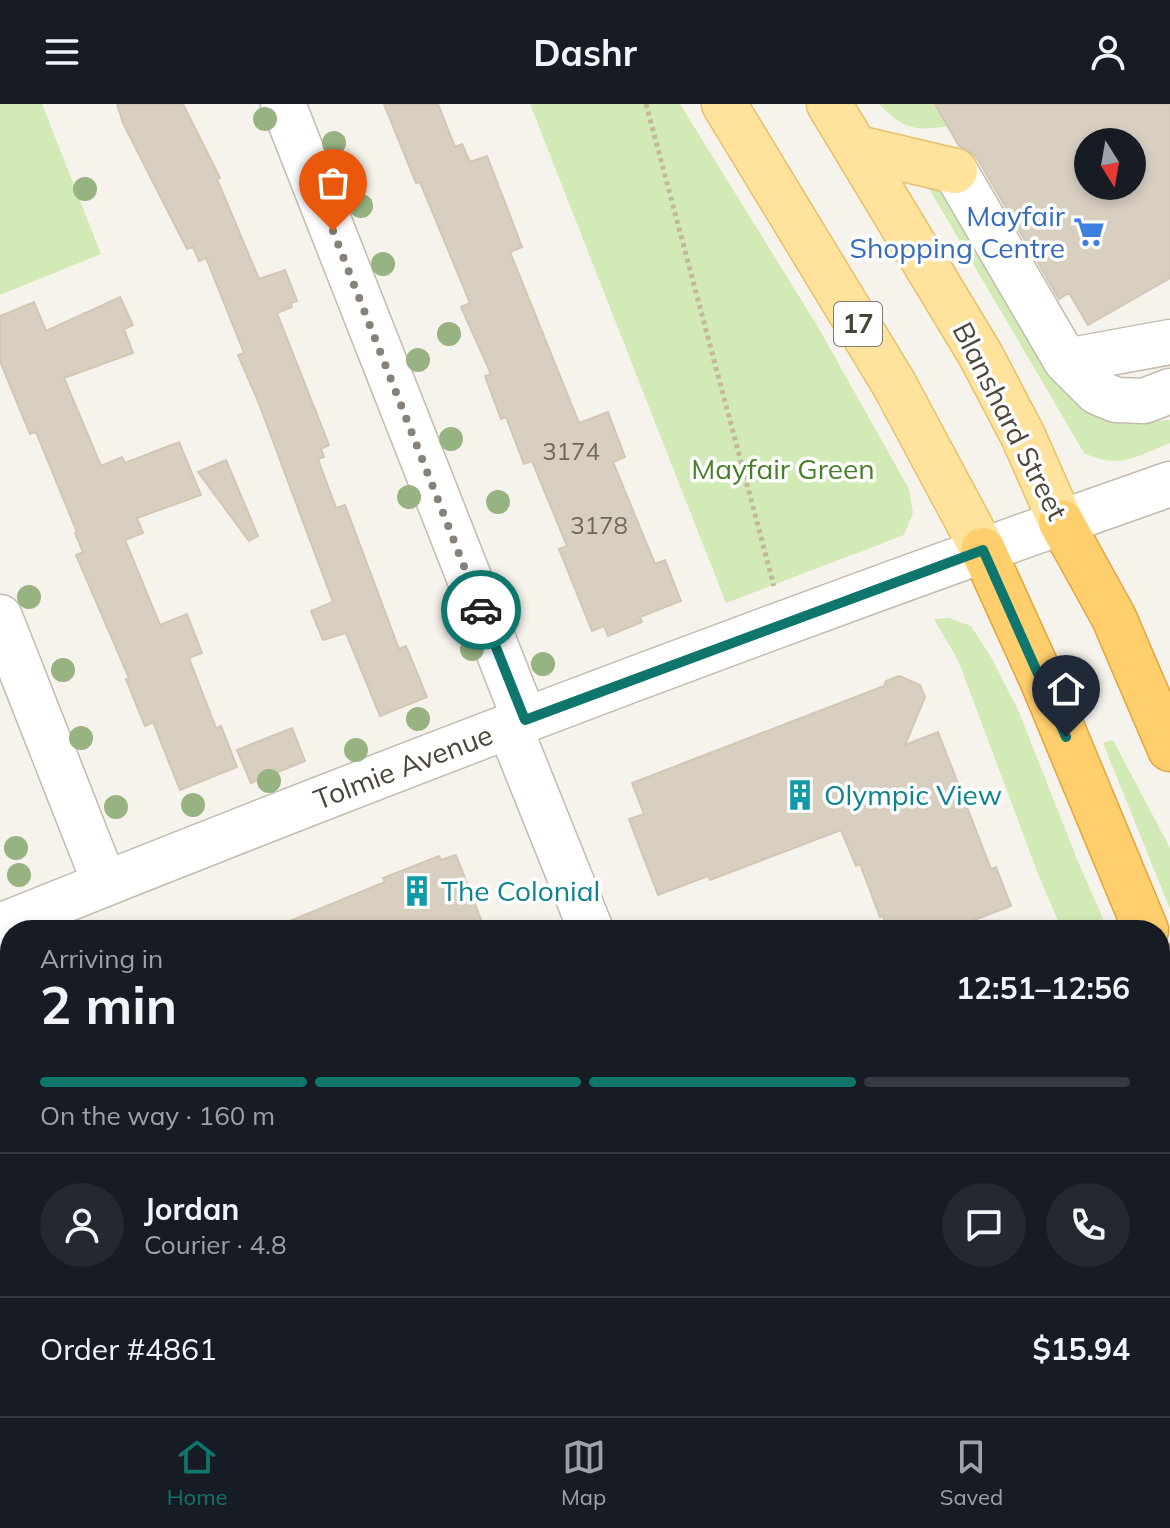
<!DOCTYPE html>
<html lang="en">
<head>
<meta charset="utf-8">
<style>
	body { margin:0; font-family:Mulish,sans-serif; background:#242831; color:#f1f3f6; height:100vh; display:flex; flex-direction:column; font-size:30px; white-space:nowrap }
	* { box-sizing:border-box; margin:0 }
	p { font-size:26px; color:#9ea1a6 }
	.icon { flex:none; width:44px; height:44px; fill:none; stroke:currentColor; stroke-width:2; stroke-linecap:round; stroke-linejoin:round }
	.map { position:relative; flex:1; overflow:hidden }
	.panel { position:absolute; left:0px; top:816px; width:1170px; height:496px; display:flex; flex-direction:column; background:#171b24; border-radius:32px 32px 0 0; box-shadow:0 4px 12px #0003 }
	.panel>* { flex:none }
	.needle { width:52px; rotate:169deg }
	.controls { position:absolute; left:1074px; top:24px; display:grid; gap:16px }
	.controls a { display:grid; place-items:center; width:72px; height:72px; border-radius:50%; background:#171b24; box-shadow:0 4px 12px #0003; font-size:40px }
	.pin { position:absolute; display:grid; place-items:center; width:68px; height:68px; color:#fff; margin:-82px -34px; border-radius:50% 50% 50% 0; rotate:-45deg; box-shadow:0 0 8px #0007 }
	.pin .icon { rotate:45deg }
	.courier { position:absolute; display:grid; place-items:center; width:80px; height:80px; margin:-40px; border:6px solid #0f766e; border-radius:50%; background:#fff; color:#222; box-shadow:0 2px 10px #0007 }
	.head em { font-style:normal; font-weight:700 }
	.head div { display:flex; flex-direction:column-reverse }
	.head { display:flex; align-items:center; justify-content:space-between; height:136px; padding:0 40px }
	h1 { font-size:52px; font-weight:700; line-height:60px }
	.bar { display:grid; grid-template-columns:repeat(4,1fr); gap:12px 8px; align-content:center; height:96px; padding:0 40px }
	.bar i { height:10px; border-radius:6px; background:#363941 }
	.bar .on { background:#0f766e }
	.bar p { grid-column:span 4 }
	.line { display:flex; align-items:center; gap:20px; padding:0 40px; border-top:2px solid #363941 }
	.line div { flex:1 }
	.round { display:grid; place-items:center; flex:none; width:84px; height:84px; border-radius:42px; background:#242831 }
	header { display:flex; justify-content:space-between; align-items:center; height:104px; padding:0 40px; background:#171b24; font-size:36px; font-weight:700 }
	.tab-bar { display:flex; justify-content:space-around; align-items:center; height:112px; border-top:2px solid #363941; background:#171b24; font-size:22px; color:#9ea1a6 }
	.tab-bar a { display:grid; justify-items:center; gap:4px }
	.tab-bar .on { color:#0f766e }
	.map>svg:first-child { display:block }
	.green { fill:#d2eab5 }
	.building { fill:#d8cfc1; stroke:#d3c7b4; stroke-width:2; fill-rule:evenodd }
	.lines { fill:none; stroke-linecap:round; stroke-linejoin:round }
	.minor-casing { stroke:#c2bbae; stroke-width:47 }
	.major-casing { stroke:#e6c16a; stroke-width:47 }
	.highway-casing { stroke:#e0a43c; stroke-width:47 }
	.path { stroke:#c4b79f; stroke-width:5; stroke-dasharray:4 4; stroke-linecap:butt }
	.minor { stroke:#fff; stroke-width:44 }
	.major { stroke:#ffe39c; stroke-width:44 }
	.highway { stroke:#ffcf6e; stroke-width:44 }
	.tree { fill:#97b381 }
	.done { stroke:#878178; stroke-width:8; stroke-dasharray:0 14.4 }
	.route { stroke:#0f766e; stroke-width:10 }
	.labels { text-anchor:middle; stroke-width:7; stroke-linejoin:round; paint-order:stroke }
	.number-label { font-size:24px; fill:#6e675b }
	.shield { fill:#fff; stroke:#817c74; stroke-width:2 }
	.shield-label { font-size:26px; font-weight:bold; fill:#4b4439 }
	.shop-label { font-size:28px; fill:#366cbe; stroke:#fff; text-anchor:end }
	.street-label { font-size:28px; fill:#4b4439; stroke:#fff }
	.park-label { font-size:28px; fill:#4a7f2a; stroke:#fff }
	.culture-label { font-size:28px; fill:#0d838f; stroke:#fff; text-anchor:start }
</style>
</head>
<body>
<header><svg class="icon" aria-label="menu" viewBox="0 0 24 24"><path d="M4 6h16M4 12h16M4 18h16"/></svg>Dashr<svg class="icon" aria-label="person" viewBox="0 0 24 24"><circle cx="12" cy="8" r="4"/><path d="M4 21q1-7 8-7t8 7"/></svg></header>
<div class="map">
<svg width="1170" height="1312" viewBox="0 0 1170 1312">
	<rect width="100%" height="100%" fill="#f6f3ec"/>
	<path class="green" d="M0,0H42L101,150L0,191Z
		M530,0H680L818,223L909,385L913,409L904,431L726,499Z
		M879,0H935L948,22C915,28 902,24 879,0Z
		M924,76L948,82L1072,294L1120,320L1170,316V339C1137,352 1119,366 1084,349Z
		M949,514L971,522L991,553L1019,608L1079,760L1108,826H1062L1038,770L958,556L934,515Z
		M1113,636L1170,744V805L1103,639Z
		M1160,939L1170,960V1055L1160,1036Z"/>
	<path class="building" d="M117,0H183L220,74L217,75L259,175L285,166L297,197L291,199L292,203L277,209L329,341L321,345L324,353L318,355L336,404L345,401L399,545L406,542L427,593L380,612L346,529L323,536L311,507L333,498L258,297L238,251L244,249L206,154L199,157L193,143L187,145L123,19Z
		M384,0H438L455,43L462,40L470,58L487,52L522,143L510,148L579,319L608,308L625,353L613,358L655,460L665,456L681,497L640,513L642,518L608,532L604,522L592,527L559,445L567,442L532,357L524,360L506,313L501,315L485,272L491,270L461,203L470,199L420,78L416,79Z
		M935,0H1170V174L1088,221L1069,189L1059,195L977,54L968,46L959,42ZM1088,38H1132V82H1088Z
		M120,193L133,221L124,225L133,249L64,274L101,362L122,353L125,359L179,338L201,391L137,414L143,429L125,436L160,521L187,510L202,549L189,554L216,624L221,622L237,663L180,686L153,618L145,622L126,575L129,574L76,451L83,448L75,429L77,428L36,328L30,330L0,257V212L34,198L46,227Z
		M226,356L258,432L249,437L198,368Z
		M899,572L920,581L925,593L905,641L938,628L991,765L996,763L1011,802L948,826H888L883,812L880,813L860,760L856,762L841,726L710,776L708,772L658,791L629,715L644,710L632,679L884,582L886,577Z
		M292,624L305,657L251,679L237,646Z
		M456,751L485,826H268L385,778L383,774L439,752L441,756Z"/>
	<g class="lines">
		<defs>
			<path id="minor" d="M283,0L525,616
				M955,67L1066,257L1097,288L1116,296L1144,297L1170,287
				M1066,257L1170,238
				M0,513L105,780
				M509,622L591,826
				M0,822C387,666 777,518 1170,380
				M0,1052L10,1077
				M98,1302L102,1312
				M778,1302L782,1312"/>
			<path id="major" d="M724,0L894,280L983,446
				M829,0L980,250L1023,332L1061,418
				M857,44L955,67"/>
			<path id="highway" d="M1061,418L1114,514L1170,645
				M983,446L1043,578L1146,826
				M1160,861L1170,883"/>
		</defs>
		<use href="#minor" class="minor-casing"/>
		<use href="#major" class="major-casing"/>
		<use href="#highway" class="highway-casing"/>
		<path class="path" d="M646,0L774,482"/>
		<use href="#minor" class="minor"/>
		<use href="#major" class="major"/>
		<use href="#highway" class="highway"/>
	</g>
	<g class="tree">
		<circle cx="265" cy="15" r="12"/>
		<circle cx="334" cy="39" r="12"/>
		<circle cx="85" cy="85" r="12"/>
		<circle cx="361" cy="102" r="12"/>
		<circle cx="383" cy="160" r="12"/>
		<circle cx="449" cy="230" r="12"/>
		<circle cx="418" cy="256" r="12"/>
		<circle cx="451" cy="335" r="12"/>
		<circle cx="409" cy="393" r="12"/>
		<circle cx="498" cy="398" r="12"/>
		<circle cx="29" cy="493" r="12"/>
		<circle cx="472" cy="545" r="12"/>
		<circle cx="543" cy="560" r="12"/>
		<circle cx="63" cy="566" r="12"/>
		<circle cx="418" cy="615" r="12"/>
		<circle cx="81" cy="634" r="12"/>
		<circle cx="356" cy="646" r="12"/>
		<circle cx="269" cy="677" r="12"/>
		<circle cx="193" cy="701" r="12"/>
		<circle cx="116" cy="703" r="12"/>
		<circle cx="16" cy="744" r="12"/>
		<circle cx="19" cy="771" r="12"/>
	</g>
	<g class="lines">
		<path class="done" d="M333,127L481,506"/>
		<path class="route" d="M481,506L525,616L983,446L1066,633"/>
	</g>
	<defs>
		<symbol id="supermarket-bare" viewBox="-9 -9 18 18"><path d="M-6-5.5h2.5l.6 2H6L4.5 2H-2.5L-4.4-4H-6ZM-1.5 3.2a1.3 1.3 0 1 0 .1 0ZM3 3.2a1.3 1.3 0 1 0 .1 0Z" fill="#3f7fe0" stroke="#fff" stroke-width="2.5" paint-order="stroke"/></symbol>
		<symbol id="building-bare" viewBox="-9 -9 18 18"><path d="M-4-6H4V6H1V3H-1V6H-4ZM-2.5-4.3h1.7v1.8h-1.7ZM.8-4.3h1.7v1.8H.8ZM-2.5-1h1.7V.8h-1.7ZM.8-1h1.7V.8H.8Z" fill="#0f9aa8" stroke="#fff" stroke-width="2.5" paint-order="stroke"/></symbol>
	</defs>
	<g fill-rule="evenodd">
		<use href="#supermarket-bare" x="1067" y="106" width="44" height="44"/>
		<use href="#building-bare" x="778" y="669" width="44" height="44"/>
		<use href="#building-bare" x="395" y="765" width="44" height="44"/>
	</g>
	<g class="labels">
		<g class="number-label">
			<text x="571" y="356">3174</text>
			<text x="599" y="430">3178</text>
		</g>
		<rect class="shield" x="834" y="198" width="48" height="44" rx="6"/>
		<g class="shield-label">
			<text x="858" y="229">17</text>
		</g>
		<g class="shop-label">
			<text x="1065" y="122">Mayfair<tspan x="1065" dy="32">Shopping Centre</tspan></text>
		</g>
		<g class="street-label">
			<text transform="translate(1010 317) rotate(63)" y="10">Blanshard Street</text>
			<text transform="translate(403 663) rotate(-21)" y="10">Tolmie Avenue</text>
		</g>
		<g class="park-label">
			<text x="783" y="375">Mayfair Green</text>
		</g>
		<g class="culture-label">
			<text x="824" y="701">Olympic View</text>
			<text x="441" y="797">The Colonial</text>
		</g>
	</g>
</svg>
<div class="controls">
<a><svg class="needle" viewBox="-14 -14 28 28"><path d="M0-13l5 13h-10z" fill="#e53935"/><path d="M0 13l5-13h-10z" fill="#9ea1a6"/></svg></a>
</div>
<div class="pin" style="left:333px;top:127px;background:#ea580c"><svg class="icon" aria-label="bag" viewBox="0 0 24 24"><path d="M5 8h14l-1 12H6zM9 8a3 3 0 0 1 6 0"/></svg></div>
<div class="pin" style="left:1066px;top:633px;background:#1f2937"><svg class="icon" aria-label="home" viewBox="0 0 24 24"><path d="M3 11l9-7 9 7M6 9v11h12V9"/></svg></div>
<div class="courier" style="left:481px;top:506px"><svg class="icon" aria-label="car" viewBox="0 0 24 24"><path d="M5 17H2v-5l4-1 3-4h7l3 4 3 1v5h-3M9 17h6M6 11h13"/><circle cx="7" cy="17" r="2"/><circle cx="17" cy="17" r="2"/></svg></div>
<section class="panel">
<div class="head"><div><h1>2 min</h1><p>Arriving in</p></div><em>12:51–12:56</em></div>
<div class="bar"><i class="on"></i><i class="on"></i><i class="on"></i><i></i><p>On the way · 160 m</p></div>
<div class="line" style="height:144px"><a class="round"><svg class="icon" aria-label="person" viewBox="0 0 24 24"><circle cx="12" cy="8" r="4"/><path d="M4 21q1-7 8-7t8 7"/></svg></a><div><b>Jordan</b><p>Courier · 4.8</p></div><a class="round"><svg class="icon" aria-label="chat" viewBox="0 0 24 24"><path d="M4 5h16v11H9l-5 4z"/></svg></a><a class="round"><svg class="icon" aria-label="phone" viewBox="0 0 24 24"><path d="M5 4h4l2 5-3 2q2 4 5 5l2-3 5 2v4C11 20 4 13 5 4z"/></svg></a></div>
<div class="line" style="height:104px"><div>Order #4861</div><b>$15.94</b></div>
</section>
</div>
<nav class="tab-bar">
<a class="on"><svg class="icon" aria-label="home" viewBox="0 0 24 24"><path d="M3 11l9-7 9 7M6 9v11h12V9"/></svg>Home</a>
<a><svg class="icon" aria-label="map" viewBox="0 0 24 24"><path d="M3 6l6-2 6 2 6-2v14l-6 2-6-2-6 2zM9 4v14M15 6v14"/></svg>Map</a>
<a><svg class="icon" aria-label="saved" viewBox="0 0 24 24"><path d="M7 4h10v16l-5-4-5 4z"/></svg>Saved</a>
</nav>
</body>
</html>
